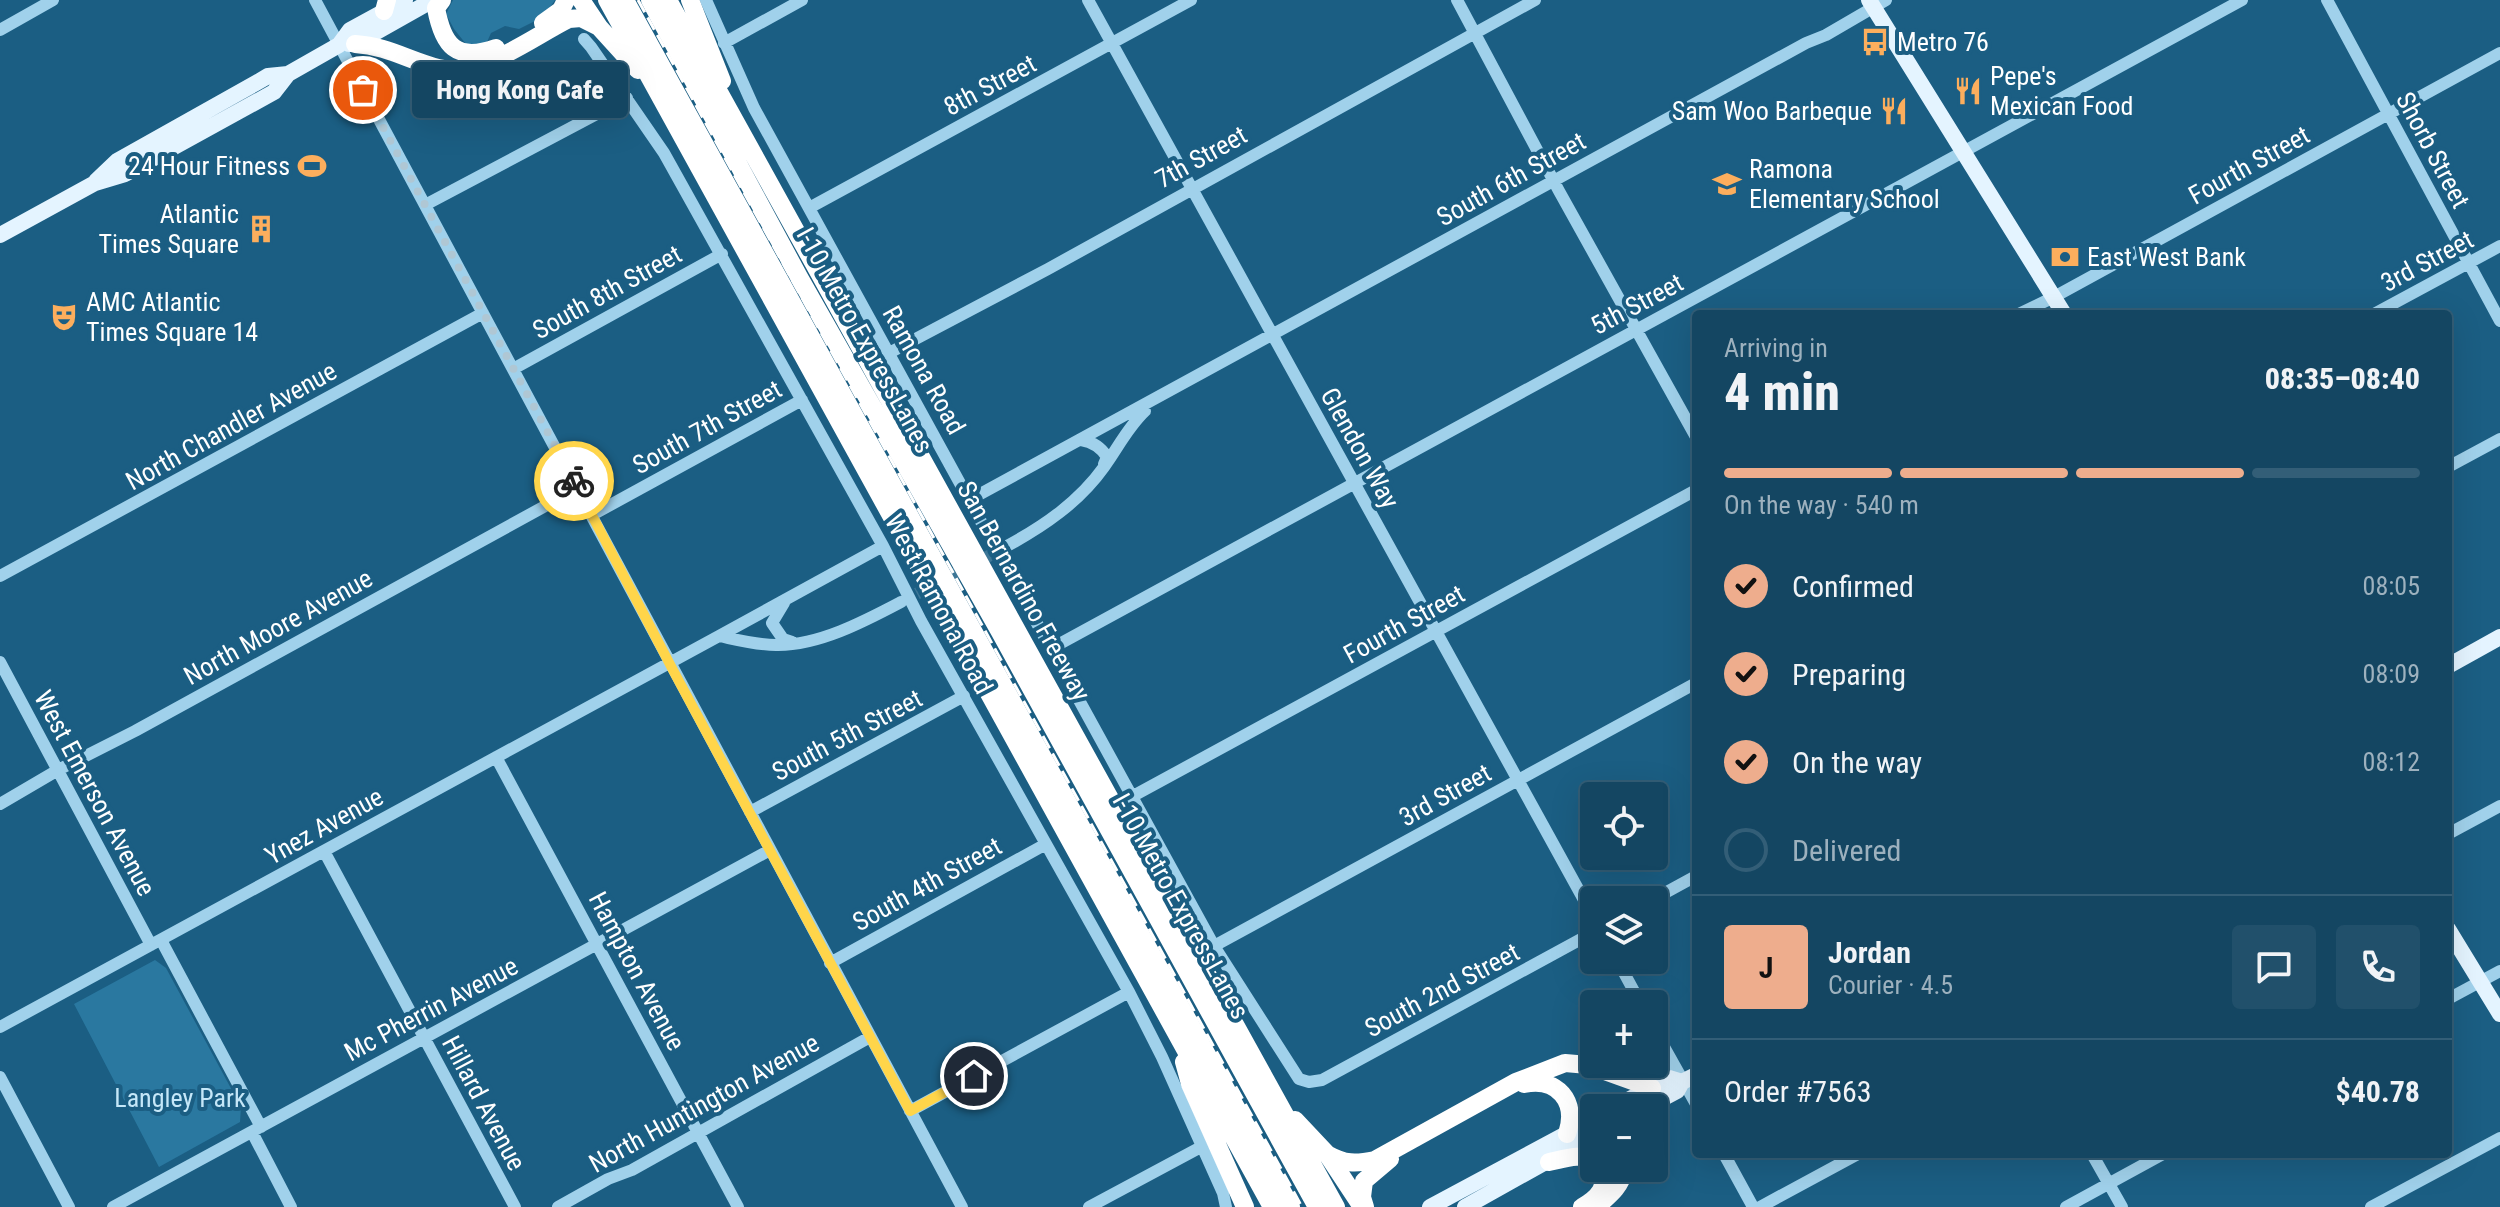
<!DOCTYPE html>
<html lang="en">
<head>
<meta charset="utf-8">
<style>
	body { margin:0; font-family:"Roboto Condensed",sans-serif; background:#21506b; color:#f1f3f6; height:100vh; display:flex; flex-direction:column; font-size:30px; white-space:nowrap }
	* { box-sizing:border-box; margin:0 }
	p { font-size:26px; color:#9db1be }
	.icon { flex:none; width:44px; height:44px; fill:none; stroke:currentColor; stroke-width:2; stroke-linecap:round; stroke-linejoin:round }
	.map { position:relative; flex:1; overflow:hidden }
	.panel { position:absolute; left:1692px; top:310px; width:760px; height:848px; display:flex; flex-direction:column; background:#144662; border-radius:8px; box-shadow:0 8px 32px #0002,0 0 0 2px #335e77 }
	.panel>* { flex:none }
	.controls { position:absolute; left:1580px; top:782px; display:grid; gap:16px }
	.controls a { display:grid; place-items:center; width:88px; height:88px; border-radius:8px; background:#144662; box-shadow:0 8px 32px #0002,0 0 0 2px #335e77; font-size:40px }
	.pin { position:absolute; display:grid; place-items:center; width:68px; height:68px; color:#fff; margin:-34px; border:4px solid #fff; border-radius:50%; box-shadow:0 2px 8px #0007 }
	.courier { position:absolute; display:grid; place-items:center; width:80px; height:80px; margin:-40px; border:6px solid #ffd54a; border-radius:50%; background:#fff; color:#222; box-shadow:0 2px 10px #0007 }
	.bubble { position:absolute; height:56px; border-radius:8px; background:#144662; box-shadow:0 8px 32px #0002,0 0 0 2px #335e77; font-size:26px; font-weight:800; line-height:56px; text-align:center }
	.overview em { font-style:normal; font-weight:800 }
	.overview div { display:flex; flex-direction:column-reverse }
	.overview { display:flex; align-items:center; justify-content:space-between; height:136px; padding:0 32px }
	h1 { font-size:52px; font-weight:800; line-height:60px }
	.bar { display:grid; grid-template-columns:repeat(4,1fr); gap:12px 8px; align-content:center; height:96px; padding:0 32px }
	.bar i { height:10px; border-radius:6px; background:#335e77 }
	.bar .active { background:#eead8d }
	.bar p { grid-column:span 4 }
	.line { display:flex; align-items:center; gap:20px; padding:0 32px; border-top:2px solid #335e77 }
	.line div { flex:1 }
	.round { display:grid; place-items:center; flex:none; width:84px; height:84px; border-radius:8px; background:#21506b }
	ol { padding:0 32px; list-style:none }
	li { display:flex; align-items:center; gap:24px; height:88px }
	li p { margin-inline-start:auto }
	li .icon { padding:8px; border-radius:50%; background:#eead8d; color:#111; stroke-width:4 }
	li:last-child { color:#9db1be }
	li i { width:44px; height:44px; border:4px solid #335e77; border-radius:50% }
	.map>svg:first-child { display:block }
	.green { fill:#2a78a0 }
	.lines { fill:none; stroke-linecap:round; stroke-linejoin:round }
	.minor-tunnel { stroke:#3d7696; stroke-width:12; stroke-dasharray:12 6; stroke-linecap:butt }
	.minor { stroke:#a0d1eb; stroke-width:12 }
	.major { stroke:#e4f4ff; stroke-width:16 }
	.highway { stroke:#fff; stroke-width:18 }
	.rail { stroke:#fff; stroke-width:3; stroke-dasharray:14 6; stroke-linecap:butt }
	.done { stroke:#afc7d4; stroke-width:8; stroke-dasharray:0 14.4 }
	.route { stroke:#ffd54a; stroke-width:10 }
	.labels { text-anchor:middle; stroke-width:8; stroke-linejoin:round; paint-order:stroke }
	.poi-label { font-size:26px; fill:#fff; stroke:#1b5e83; text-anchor:start }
	.street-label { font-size:26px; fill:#fff; stroke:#1b5e83 }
	.park-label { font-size:26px; fill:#c5e7f8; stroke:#1b5e83 }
</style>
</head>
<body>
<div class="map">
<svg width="2500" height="1207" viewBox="0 0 2500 1207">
	<rect width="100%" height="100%" fill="#1b5e83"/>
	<path class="green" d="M453,0H555L543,17L519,29L505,26L491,33L487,42L478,45L466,44L454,29L446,14Z
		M155,960L166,968L241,1107L240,1122L159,1167L74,1004Z"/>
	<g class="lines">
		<path class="minor-tunnel" d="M901,602L1004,548"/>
		<path class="minor" d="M315,0L962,1207
			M706,0L754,108L1214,946L1299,1079L1309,1082L1322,1080L1594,932
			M1088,0L1594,918
			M1457,0L1559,191L1696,437
			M2327,0L2500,321
			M0,30L53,0
			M584,39L591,47L664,153L883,546L921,621L1129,992L1162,1057L1223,1193L1226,1207
			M724,43L802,0
			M425,205L627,98
			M809,208L1191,0
			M2019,314L2054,297L2500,53
			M2374,314L2500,246
			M889,353L1048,269L1535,0
			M513,369L722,254
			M1081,440C1093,442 1101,447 1107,457L1104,464
			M2448,467L2500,439
			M971,499L1806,43L1826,35L1886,0
			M592,515L802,400
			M1007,546C1044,526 1079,502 1104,467C1118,448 1127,428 1145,411
			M0,576L483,313
			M784,603L772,623L783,639L792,642
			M719,636L883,546
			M1052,648L2242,0
			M0,662L151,945
			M496,757L738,1207
			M1133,796L1696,490
			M0,804L58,770L135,731L578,488
			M750,812L964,696
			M2448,834L2500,806
			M324,851L515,1207
			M1652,900L1696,876
			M161,940L261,1127
			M1214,946L1696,683
			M1617,960L1641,1004
			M830,963L1046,844
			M2448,999L2500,971
			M0,1027L719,636C738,640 757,645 776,645C818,646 865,621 901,602
			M1654,1029L1696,1104
			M0,1077L69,1207
			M910,1111L1129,992
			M252,1132L291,1207
			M1724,1154L1753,1207
			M2092,1154L2122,1207
			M113,1207L770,850
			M558,1207L608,1179L632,1170L870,1037
			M1089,1207L1201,1147
			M1760,1207L1858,1154
			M2066,1207L2163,1154
			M2371,1207L2500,1138"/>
		<path class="major" d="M1869,0L2064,314
			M349,44H355L433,0
			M96,181L117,161L256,83L268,76L288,74
			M0,235L95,183L125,174L274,92L288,74L339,45L350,30L405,0
			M2448,666L2500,637
			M2448,929L2500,1014
			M1613,1108L1669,1078L1682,1082
			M1645,1108L1677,1091L1682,1082L1696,1075
			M1430,1207L1594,1119
			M1465,1207L1594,1135"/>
		<path class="highway" d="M442,0L436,8C443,46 456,62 496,48
			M581,0L599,27L638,70
			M607,0L1272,1207
			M625,0L1291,1207
			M650,0L799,277L1000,632L1317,1207
			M668,0L1336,1207
			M690,0L722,81
			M384,11L387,0
			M543,23L561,10L566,0
			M355,44C387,46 408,60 438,68C480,79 532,37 569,19L581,18L599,27
			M1184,1062L1190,1084L1245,1207
			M1524,1084C1557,1077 1578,1101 1567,1134
			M1295,1120L1327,1154L1362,1207
			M1327,1154C1345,1164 1355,1164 1375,1160L1516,1082L1565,1063L1588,1065L1652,1088
			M1549,1162C1564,1159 1581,1153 1594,1160
			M1365,1207L1362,1197L1364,1181L1390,1159
			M1582,1207C1598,1198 1609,1186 1602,1168
			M1596,1207C1610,1195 1621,1187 1625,1168"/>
		<path class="rail" d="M638,0L1302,1207"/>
	</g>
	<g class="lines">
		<path class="done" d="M363,90L574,481"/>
		<path class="route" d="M574,481L674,672L910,1111L974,1076"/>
	</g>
	<defs>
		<symbol id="bus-bare" viewBox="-9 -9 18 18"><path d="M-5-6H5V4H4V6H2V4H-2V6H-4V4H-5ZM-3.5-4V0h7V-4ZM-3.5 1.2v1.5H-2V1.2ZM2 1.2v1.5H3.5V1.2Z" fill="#fcae5d" stroke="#1b5e83" stroke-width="2.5" paint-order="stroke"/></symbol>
		<symbol id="restaurant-bare" viewBox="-9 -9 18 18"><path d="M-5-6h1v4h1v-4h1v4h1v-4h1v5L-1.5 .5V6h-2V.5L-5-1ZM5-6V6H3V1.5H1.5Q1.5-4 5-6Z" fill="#fcae5d" stroke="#1b5e83" stroke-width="2.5" paint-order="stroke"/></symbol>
		<symbol id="stadium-bare" viewBox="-9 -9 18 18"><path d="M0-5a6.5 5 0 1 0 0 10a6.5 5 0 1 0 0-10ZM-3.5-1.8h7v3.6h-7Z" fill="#fcae5d" stroke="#1b5e83" stroke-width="2.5" paint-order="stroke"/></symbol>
		<symbol id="school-bare" viewBox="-9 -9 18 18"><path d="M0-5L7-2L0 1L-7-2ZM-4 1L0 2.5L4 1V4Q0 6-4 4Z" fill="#fcae5d" stroke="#1b5e83" stroke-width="2.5" paint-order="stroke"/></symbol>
		<symbol id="building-bare" viewBox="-9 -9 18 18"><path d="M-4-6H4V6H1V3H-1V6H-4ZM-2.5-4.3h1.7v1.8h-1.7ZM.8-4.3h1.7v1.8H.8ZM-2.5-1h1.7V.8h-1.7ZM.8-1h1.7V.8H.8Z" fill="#fcae5d" stroke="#1b5e83" stroke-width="2.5" paint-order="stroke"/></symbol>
		<symbol id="bank-bare" viewBox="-9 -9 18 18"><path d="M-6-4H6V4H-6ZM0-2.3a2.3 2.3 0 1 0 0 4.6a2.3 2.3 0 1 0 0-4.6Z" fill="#fcae5d" stroke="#1b5e83" stroke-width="2.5" paint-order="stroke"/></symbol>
		<symbol id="theatre-bare" viewBox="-9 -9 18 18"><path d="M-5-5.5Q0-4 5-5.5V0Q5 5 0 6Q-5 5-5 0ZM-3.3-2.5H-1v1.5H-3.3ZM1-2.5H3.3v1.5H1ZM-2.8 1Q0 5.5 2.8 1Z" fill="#fcae5d" stroke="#1b5e83" stroke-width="2.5" paint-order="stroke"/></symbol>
	</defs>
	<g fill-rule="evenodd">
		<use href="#bus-bare" x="1855" y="22" width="40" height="40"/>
		<use href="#restaurant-bare" x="1948" y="71" width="40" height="40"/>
		<use href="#restaurant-bare" x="1874" y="91" width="40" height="40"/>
		<use href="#stadium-bare" x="292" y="146" width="40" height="40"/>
		<use href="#school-bare" x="1707" y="164" width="40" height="40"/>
		<use href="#building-bare" x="241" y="209" width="40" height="40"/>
		<use href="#bank-bare" x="2045" y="237" width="40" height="40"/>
		<use href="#theatre-bare" x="44" y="297" width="40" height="40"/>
	</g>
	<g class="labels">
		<g class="poi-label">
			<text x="1897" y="51">Metro 76</text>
			<text x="1990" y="85">Pepe's<tspan x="1990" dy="30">Mexican Food</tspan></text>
			<text x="1872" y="120" text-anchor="end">Sam Woo Barbeque</text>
			<text x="290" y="175" text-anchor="end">24 Hour Fitness</text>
			<text x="1749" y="178">Ramona<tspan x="1749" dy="30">Elementary School</tspan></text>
			<text x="239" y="223" text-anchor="end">Atlantic<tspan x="239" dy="30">Times Square</tspan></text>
			<text x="2087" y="266">East West Bank</text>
			<text x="86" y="311">AMC Atlantic<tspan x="86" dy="30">Times Square 14</tspan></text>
		</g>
		<g class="street-label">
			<text transform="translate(990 85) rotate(-28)" y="9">8th Street</text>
			<text transform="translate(2433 150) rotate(62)" y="9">Shorb Street</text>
			<text transform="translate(1201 157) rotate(-29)" y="9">7th Street</text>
			<text transform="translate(2249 165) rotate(-29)" y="9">Fourth Street</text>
			<text transform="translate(1511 179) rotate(-29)" y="9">South 6th Street</text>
			<text transform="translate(2427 261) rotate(-28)" y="9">3rd Street</text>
			<text transform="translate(607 292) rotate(-29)" y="9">South 8th Street</text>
			<text transform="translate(1637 304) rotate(-28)" y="9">5th Street</text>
			<text transform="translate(865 340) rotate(61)" y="9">I-10 Metro ExpressLanes</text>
			<text transform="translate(924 370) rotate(61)" y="9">Ramona Road</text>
			<text transform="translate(231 426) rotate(-29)" y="9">North Chandler Avenue</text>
			<text transform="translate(707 427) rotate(-29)" y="9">South 7th Street</text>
			<text transform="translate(1360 448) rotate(61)" y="9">Glendon Way</text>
			<text transform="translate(1024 591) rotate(61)" y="9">San Bernardino Freeway</text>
			<text transform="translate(939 604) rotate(62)" y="9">West Ramona Road</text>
			<text transform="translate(1404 624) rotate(-29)" y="9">Fourth Street</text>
			<text transform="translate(278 627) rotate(-29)" y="9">North Moore Avenue</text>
			<text transform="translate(847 735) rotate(-28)" y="9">South 5th Street</text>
			<text transform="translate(95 793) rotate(62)" y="9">West Emerson Avenue</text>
			<text transform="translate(1445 795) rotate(-29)" y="9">3rd Street</text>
			<text transform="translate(324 826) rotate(-29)" y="9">Ynez Avenue</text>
			<text transform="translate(927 884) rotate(-29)" y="9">South 4th Street</text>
			<text transform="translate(1181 906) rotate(61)" y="9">I-10 Metro ExpressLanes</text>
			<text transform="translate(637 971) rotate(62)" y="9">Hampton Avenue</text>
			<text transform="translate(1442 990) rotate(-28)" y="9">South 2nd Street</text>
			<text transform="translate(431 1009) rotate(-28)" y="9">Mc Pherrin Avenue</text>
			<text transform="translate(484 1103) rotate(62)" y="9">Hillard Avenue</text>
			<text transform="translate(704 1103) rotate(-29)" y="9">North Huntington Avenue</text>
		</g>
		<g class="park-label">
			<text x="180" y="1107">Langley Park</text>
		</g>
	</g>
</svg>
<div class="controls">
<a><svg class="icon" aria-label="locate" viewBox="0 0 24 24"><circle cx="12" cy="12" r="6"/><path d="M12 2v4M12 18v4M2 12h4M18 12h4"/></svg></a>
<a><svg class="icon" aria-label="layers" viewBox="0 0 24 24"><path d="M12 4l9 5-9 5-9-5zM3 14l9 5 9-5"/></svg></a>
<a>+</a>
<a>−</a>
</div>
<div class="pin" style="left:363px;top:90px;background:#ea580c"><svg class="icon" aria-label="bag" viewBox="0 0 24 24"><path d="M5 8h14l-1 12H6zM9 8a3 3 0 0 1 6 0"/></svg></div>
<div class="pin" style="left:974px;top:1076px;background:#1f2937"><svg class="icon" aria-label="home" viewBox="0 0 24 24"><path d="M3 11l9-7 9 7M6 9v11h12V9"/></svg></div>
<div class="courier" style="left:574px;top:481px"><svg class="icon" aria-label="bike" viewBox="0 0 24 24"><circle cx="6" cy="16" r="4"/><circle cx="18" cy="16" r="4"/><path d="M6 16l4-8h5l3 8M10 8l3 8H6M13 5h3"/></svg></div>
<div class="bubble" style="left:412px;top:62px;width:216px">Hong Kong Cafe</div>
<section class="panel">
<div class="overview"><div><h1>4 min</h1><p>Arriving in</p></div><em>08:35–08:40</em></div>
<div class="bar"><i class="active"></i><i class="active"></i><i class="active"></i><i></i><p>On the way · 540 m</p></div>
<ol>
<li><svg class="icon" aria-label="check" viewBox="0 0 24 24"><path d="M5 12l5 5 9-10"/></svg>Confirmed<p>08:05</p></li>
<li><svg class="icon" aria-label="check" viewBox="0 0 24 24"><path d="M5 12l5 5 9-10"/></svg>Preparing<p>08:09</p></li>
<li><svg class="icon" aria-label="check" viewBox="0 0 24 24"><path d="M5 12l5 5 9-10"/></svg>On the way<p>08:12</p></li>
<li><i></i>Delivered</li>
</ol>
<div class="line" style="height:144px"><b class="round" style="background:#eead8d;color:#111">J</b><div><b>Jordan</b><p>Courier · 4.5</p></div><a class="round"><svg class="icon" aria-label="chat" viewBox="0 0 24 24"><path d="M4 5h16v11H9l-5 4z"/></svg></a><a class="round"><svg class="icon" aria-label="phone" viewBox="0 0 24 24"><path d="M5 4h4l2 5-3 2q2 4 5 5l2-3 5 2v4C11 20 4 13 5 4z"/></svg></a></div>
<div class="line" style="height:104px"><div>Order #7563</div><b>$40.78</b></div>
</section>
</div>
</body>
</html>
